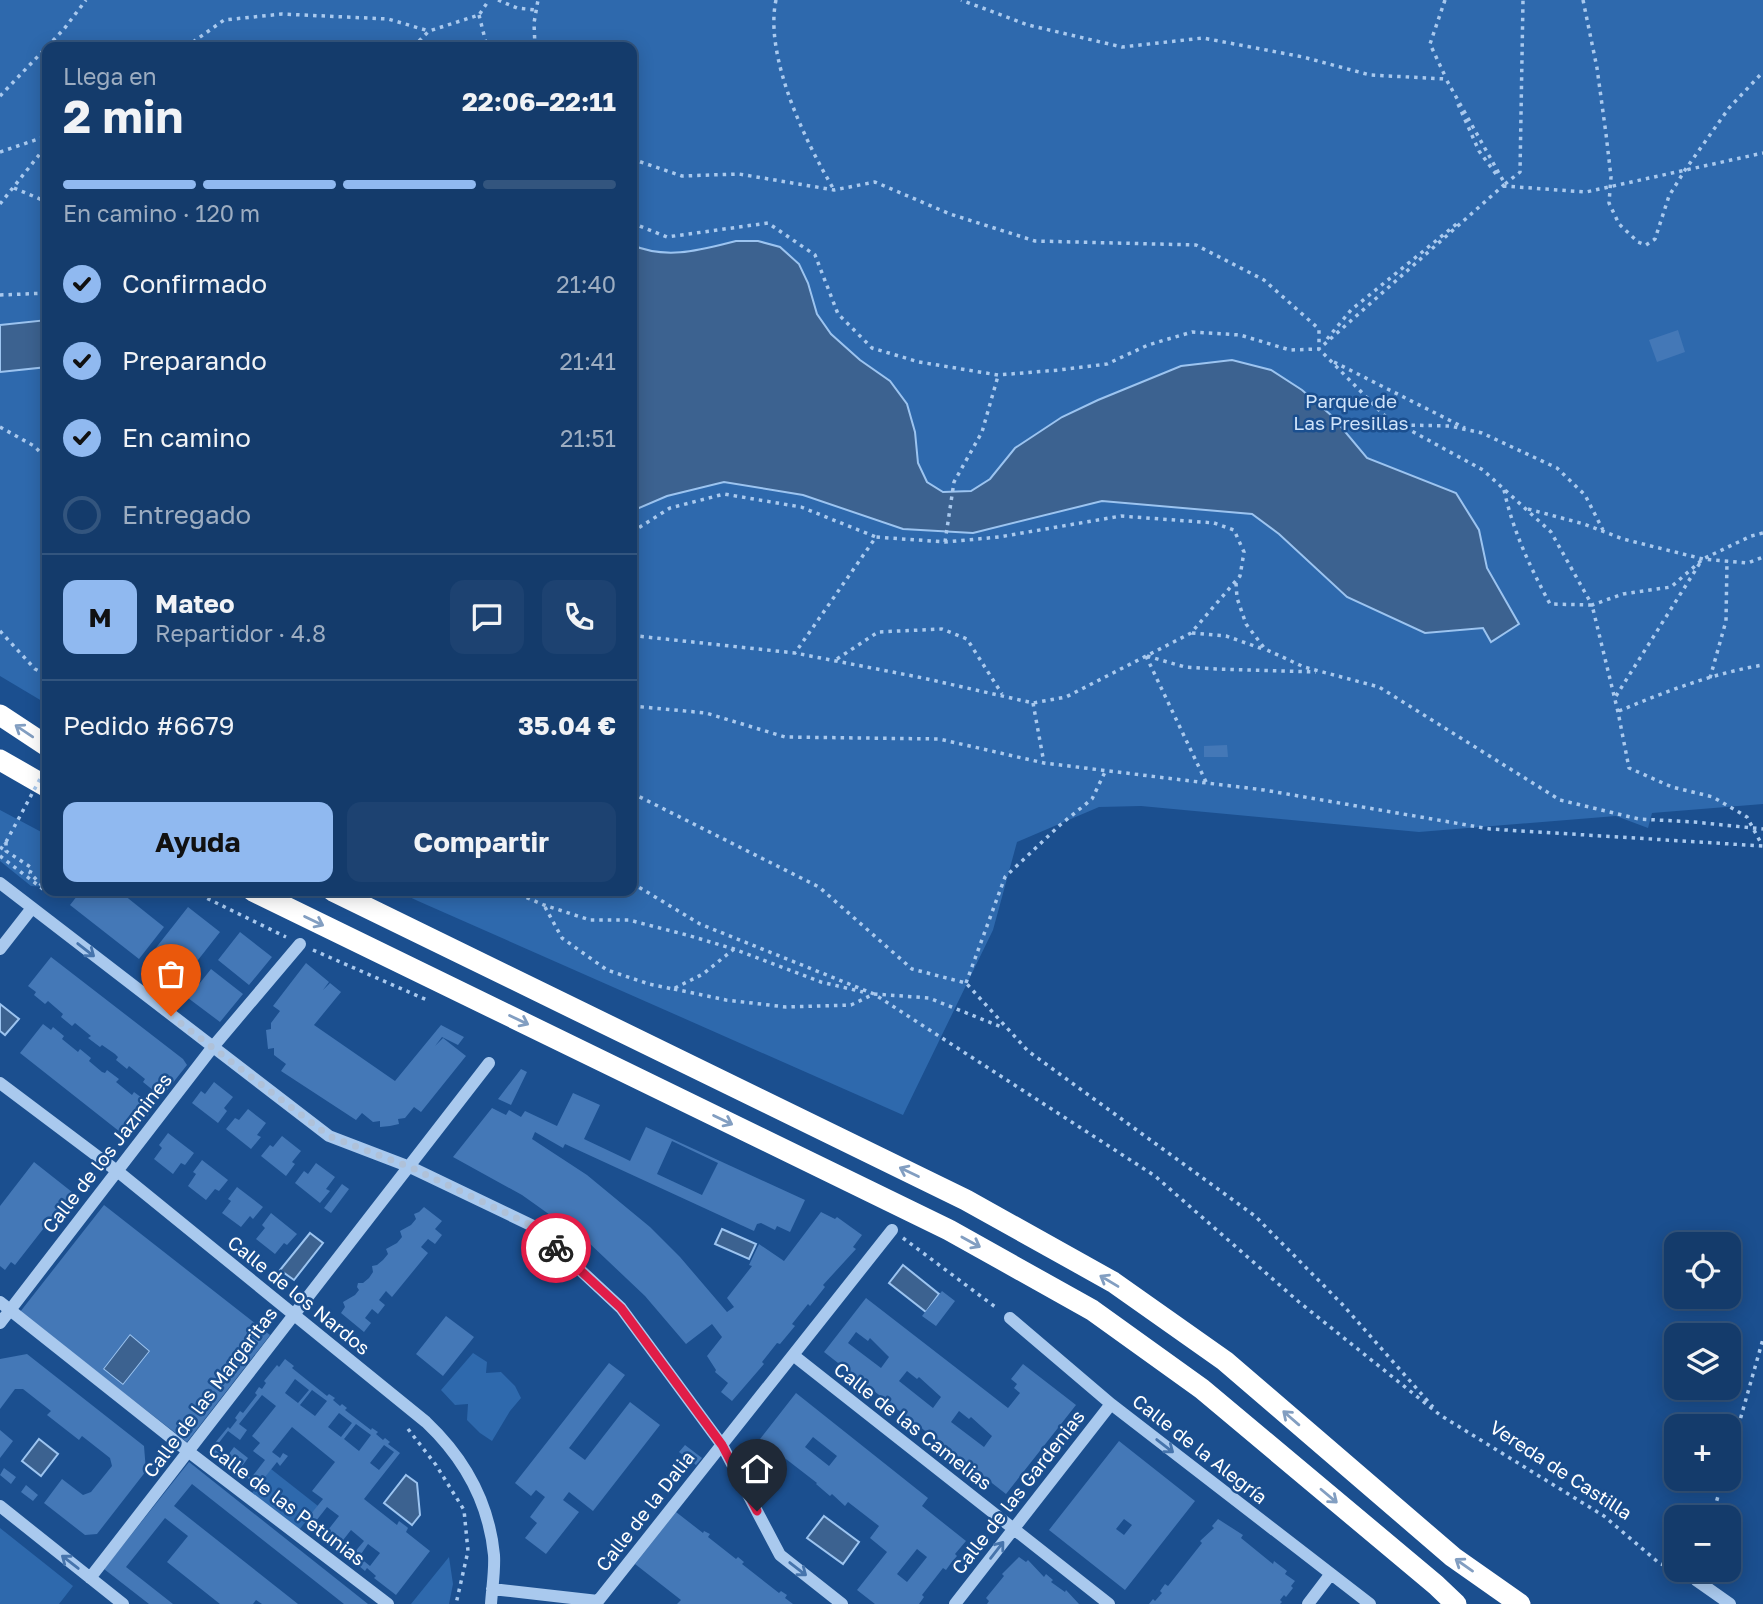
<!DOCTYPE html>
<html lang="es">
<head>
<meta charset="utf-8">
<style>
	body { margin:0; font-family:"Golos Text",sans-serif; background:#1d4271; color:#f1f3f6; height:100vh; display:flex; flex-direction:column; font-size:26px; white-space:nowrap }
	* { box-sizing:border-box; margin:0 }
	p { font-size:23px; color:#9dadc1 }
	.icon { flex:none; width:38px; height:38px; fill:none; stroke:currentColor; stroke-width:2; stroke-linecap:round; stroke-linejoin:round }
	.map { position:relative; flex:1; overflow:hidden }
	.drawer { position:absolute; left:42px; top:42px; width:595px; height:854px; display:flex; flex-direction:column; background:#143b6b; border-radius:14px; box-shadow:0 4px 18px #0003,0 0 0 2px #33557e }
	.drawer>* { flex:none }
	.fabs { position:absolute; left:1664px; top:1232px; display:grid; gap:14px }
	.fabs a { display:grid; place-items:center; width:77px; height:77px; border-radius:14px; background:#143b6b; box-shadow:0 4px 18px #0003,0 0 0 2px #33557e; font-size:35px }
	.pin { position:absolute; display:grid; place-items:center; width:60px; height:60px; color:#fff; margin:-72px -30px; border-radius:50% 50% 50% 0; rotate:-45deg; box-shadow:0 0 7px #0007 }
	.pin .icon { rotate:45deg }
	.courier { position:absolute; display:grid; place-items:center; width:70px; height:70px; margin:-35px; border:5px solid #e11d48; border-radius:50%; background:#fff; color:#222; box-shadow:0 2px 9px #0007 }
	.overview em { font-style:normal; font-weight:700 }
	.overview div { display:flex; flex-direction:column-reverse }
	.overview { display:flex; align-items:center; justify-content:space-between; height:119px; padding:0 21px }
	h1 { font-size:46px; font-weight:700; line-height:52px }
	.bar { display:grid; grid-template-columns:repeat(4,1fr); gap:10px 7px; align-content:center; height:84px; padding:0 21px }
	.bar i { height:9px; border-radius:5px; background:#33557e }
	.bar .selected { background:#90b9f0 }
	.bar p { grid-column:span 4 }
	.line { display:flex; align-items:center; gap:18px; padding:0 21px; border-top:2px solid #33557e }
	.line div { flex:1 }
	.round { display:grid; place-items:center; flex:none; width:74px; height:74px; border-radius:14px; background:#1d4271 }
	ol { padding:0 21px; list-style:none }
	li { display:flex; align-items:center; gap:21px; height:77px }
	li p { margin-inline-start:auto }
	li .icon { padding:7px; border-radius:50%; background:#90b9f0; color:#111; stroke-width:4 }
	li:last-child { color:#9dadc1 }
	li i { width:38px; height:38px; border:4px solid #33557e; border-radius:50% }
	.action { display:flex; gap:14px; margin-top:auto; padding:14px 21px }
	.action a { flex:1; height:80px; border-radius:14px; background:#90b9f0; color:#111; font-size:28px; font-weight:700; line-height:80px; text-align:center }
	.action a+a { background:#1d4271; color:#f1f3f6 }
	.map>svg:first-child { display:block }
	.green { fill:#2e69ad }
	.water { fill:#3c6290; stroke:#9cc4f0; stroke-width:2 }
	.building { fill:#4478b7; fill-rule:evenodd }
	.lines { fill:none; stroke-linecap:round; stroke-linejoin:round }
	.path { stroke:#a9c9ee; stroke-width:3.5; stroke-dasharray:3.5 5; stroke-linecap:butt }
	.minor { stroke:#a9c9ee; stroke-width:12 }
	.highway { stroke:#fff; stroke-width:21 }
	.path-bridge { stroke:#a9c9ee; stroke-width:3.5; stroke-dasharray:3.5 5; stroke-linecap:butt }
	.oneway { stroke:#829ec1 }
	.oneway2 { stroke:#4674ac }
	.done { stroke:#afc1d8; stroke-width:7; stroke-dasharray:0 12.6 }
	.route { stroke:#e11d48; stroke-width:9 }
	.labels { text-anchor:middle; stroke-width:5; stroke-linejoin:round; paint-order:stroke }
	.park-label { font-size:19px; fill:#cfe3fa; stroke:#1b4f8f }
	.street-label { font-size:19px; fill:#fff; stroke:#1b4f8f }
</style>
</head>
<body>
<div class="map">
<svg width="1763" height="1604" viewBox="0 0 1763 1604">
	<rect width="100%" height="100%" fill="#1b4f8f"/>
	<path class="green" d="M0,0H1763V804L1652,813L1648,828L1616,816L1419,832L1141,806L1099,807L1017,842L993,930L903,1115L418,901L397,891H632V47H47V704L0,676Z
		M0,810L47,835V887L31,886L0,861Z
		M473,1353L487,1362L486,1373L501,1372L515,1386L521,1398L510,1411L492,1441L480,1433L467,1420L468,1404L455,1405L441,1390Z
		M271,1469L318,1506L299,1530L252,1493Z
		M0,1528L73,1586L59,1604H0Z
		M449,1557L453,1584L449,1604H411Z"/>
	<path class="water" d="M736,241H758L780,247L799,264L808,283L817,314L831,334L860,360L890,381L907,404L915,432L918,463L927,482L943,492L971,491L990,479L1015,448L1062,417L1098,400L1181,366L1232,360L1271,370L1302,390L1332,416L1367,458L1456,493L1479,530L1487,568L1519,624L1491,642L1483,628L1425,633L1347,597L1279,534L1252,514L1102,501L973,533L903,529L803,495L724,482L667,496L632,511V245C667,260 700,250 736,241Z
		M47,320V367L0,372V325Z
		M0,1004L19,1019L5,1035L0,1031Z
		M722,1229L756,1244L749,1259L715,1244Z
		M310,1233L323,1243L294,1280L280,1270Z
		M903,1265L939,1294L926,1312L889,1283Z
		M130,1334L150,1351L123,1385L103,1369Z
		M39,1439L58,1454L41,1476L22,1461Z
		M406,1475L417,1483L420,1515L412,1525L384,1503Z
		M824,1516L859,1542L843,1564L807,1538Z"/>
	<path class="building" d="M1678,330L1685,352L1657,362L1649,340Z
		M1227,745L1228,757H1204V746Z
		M81,891H119L164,927L139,959L70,905Z
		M188,907L220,932L176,988L144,963Z
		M240,932L272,957L249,985L218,960Z
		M51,957L183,1059L187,1065L164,1094L157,1088L154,1091L143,1082L145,1079L129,1066L127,1069L116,1060L118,1057L115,1054L102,1045L100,1047L88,1038L91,1036L75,1023L72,1026L61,1017L63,1014L48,1001L45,1004L34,995L36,992L28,986Z
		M306,963L329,982L323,990L330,983L341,992L314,1025L395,1081L441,1025L464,1037L458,1045L442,1037L435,1046L443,1038L466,1056L421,1112L414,1107L405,1118L398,1119L399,1124L390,1126L380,1127V1121L373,1122L362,1113L356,1120L281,1071L286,1064L274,1055V1048L268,1049L266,1030L271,1029V1023L280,1011L273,1006Z
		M211,969L243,994L220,1022L188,998Z
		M43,1024L51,1030L53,1027L64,1036L62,1039L78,1052L80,1049L91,1058L89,1061L102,1072L105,1073L107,1070L119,1079L116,1082L132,1095L134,1092L146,1101L144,1104L152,1110L129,1139L20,1053Z
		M521,1069L527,1072L511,1105L498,1099Z
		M214,1082L233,1097L224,1108L227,1111L218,1123L192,1103L201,1091L205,1094Z
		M573,1093L600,1105L584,1139L622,1157L630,1161L646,1127L805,1200L790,1232L777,1226L775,1230L761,1223L757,1224L754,1231L565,1144L563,1148L535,1132L532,1139L587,1175L650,1227L680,1257L727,1312L734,1307L727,1298L752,1266L749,1265L759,1244L784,1261L821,1212L835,1219L837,1217L862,1235L853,1247L856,1249L823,1285L825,1287L810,1306L808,1304L792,1324L795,1326L780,1344L777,1343L762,1362L764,1364L732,1401L721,1392L728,1383L715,1372L716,1370L707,1356L722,1337L712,1324L686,1344L645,1296L588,1242L522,1195L453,1157L492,1108L506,1115L509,1110L521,1117L525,1111L557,1126ZM672,1141L718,1163L702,1195L657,1174Z
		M248,1109L266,1123L257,1135L261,1137L251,1149L226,1129L235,1118L239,1120Z
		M168,1133L194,1153L185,1165L181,1163L173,1174L154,1159L162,1148L159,1145Z
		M282,1136L301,1151L292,1162L295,1164L286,1176L261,1156L270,1145L273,1147Z
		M202,1160L228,1180L219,1191L215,1189L206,1200L188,1186L196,1174L193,1172Z
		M34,1162L72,1192L15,1265L11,1262L5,1270L0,1266V1206Z
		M316,1163L335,1177L326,1189L330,1191L320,1203L295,1183L304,1171L308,1174Z
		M342,1184L349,1189L331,1213L324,1208Z
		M237,1187L263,1207L253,1219L250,1216L241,1227L222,1213L231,1201L228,1199Z
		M104,1205L270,1335L187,1442L20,1312ZM130,1334L150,1351L123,1385L103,1369Z
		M424,1207L442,1221L435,1229L442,1235L435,1244L428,1239L421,1247L428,1253L392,1297L386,1291L379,1300L385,1305L378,1314L372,1309L365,1318L371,1323L364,1332L341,1313L345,1307L343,1302L355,1295L359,1290L357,1287L358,1283H363L369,1278L373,1272L372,1266L377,1265L383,1260L388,1254L386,1249L397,1243L402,1237L400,1231L411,1225L416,1219L414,1214L419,1212Z
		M271,1213L297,1234L287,1245L284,1243L275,1254L256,1239L265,1228L262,1225Z
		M942,1291L955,1301L936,1326L922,1316Z
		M866,1298L1008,1408L1020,1393L1014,1388L1017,1384L1011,1379L1023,1364L1076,1405L1006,1494L824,1352ZM856,1332L868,1341L870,1338L889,1357L881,1368L848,1343ZM907,1371L917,1379L919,1377L941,1397L933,1408L899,1381ZM959,1411L969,1419L971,1417L992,1436L984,1447L951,1422Z
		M446,1316L474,1337L443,1376L416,1354Z
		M27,1354L144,1446L146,1471L97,1534L85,1535L44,1503L62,1479L83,1495L91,1492L112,1466L110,1458L82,1436L79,1440L47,1415L51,1411L23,1389H15L0,1409V1359Z
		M285,1359L294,1366L292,1368L327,1396L329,1394L335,1398L333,1400L340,1406L342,1404L347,1408L345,1410L371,1430L372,1428L378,1432L376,1434L383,1440L385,1438L390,1442L388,1444L400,1453L364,1499L397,1525L399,1521L407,1527L408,1528L406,1532L430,1551L396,1595L374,1578L376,1576L367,1568L365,1571L358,1565L360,1563L340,1547L339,1550L333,1545L335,1543L328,1538L326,1541L307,1525L309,1523L306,1520L323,1499L312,1491L335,1462L292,1427L272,1452L280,1458L283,1453L288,1456L280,1466L277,1462L258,1486L210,1449L228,1427L230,1429L237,1420L235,1418L240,1411L243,1413L257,1395L255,1393L259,1387L262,1389L266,1383L264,1381L277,1365L279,1367ZM295,1379L309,1390L298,1403L285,1393ZM312,1390L327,1401L315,1416L300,1405ZM262,1395L276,1406L252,1436L260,1443L253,1451L265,1460L251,1478L240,1469L248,1458L234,1447L226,1458L214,1449L228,1431L240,1440L247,1430L239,1424ZM339,1413L352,1423L341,1437L328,1427ZM356,1424L371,1435L359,1451L344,1439ZM384,1445L394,1452L379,1470L370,1463ZM327,1507L339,1516L328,1530L316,1521ZM351,1530L364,1541L353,1554L340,1544ZM368,1544L380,1553L370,1566L359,1557Z
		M609,1363L625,1375L569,1448L585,1460L630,1402L660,1425L593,1511L569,1492L563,1500L579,1512L546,1554L525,1538L537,1523L530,1517L545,1497L536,1490L531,1496L515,1483Z
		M796,1393L928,1498L922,1506L966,1541L955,1554L957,1556L951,1563L946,1570L943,1568L922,1595L924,1597L919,1604H875L857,1590L887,1552L870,1538L879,1526L848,1502L845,1506L832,1494L830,1496L816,1484L817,1483L760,1439ZM813,1437L837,1456L829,1466L805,1447ZM917,1549L927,1557L907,1582L897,1574Z
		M0,1430L13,1441L0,1458Z
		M1119,1441L1195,1501L1125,1590L1049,1530ZM1124,1519L1132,1525L1124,1535L1116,1529Z
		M685,1445L702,1458L696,1465L679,1452Z
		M189,1462L368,1604H344L192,1484L174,1506L298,1604H262L256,1600L253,1604H220L167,1562L188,1536L165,1518L126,1567L173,1604H149L104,1569Z
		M4,1468L16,1477L11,1484L0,1475Z
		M26,1485L38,1495L33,1501L21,1492Z
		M676,1512L703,1533L704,1531L710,1534L708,1537L736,1559L738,1557L744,1562L742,1564L779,1593L781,1591L787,1595L785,1598L793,1604H677L681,1600L635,1564Z
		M1218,1519L1243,1535L1241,1538L1273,1564L1274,1561L1287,1571L1285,1574L1295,1581L1291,1586L1293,1588L1286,1597L1284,1595L1280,1600L1282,1602L1280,1604H1149L1153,1599L1155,1601L1162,1593L1160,1591L1165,1584L1168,1586L1202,1543L1200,1541L1214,1528L1212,1526Z
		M1019,1557L1026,1562L1028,1560L1044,1577L1046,1574L1053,1580L1051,1582L1065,1592L1066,1590L1079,1604H987L989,1601L986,1598L1004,1576L1002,1574Z"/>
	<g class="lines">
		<path class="path" d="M498,0L517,8L536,10
			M776,0C764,56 805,141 833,188
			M1445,0L1430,44L1446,78
			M1583,0L1597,68L1606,134L1611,177L1609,203L1619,224L1638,242L1646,245L1655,239L1669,196L1685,170L1729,108L1763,72
			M479,15L487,47
			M186,47L224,20L282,14L388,19L429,31
			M413,47L429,31L479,15L489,0
			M535,47L534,23L538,0
			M0,96L64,29L86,0
			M1458,104L1479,151L1496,174
			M0,152L47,136
			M632,159L682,176L739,174L834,190L875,182L950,214L1035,241L1196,245L1264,280L1319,329V349L1386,417L1483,470L1551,532L1592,605L1623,594L1671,587L1703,559L1751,536L1763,533
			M1505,184L1520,172L1523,0
			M1503,186L1586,192L1763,153
			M14,188L47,202
			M0,204L47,145
			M632,223L667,237L768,223L815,255L838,314L872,348L919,362L998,375L1059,370L1107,364L1148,345L1192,332L1240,335L1290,350L1319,349L1505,184L1446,79L1370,75L1303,57L1203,38L1122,47L1028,25L961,0
			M0,295L47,293
			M1327,339L1351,310L1459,222
			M1334,362L1465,428
			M1403,425L1450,426L1482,433L1557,468L1585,495L1603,530
			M0,427L34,446L47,459
			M1504,490C1513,531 1530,567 1550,604L1592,605L1618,712L1629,768L1672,787L1713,797L1747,817L1762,845
			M1528,509L1584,524L1623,539L1703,559L1748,563L1763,557
			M632,532L670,508L724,494L801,507L876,537
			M945,542L954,482L982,432L998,376
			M1236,583L1237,598L1246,624L1265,649L1304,667L1379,687L1560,800L1639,819L1694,822L1763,829
			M0,631L35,669L47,675
			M1192,633L1226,636L1263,649
			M632,637L637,636L795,653L876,537L945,542L999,537L1121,516L1214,523L1234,530L1244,552L1240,576L1191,633L1066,697L1033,703L923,678L795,653
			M1146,656L1207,784
			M1147,656L1185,667L1216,669L1316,672
			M837,659L878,632L942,629L967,639L1002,694
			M1710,678L1726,621L1727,561
			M1616,696L1700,563
			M1033,703L1044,763
			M632,706L706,713L785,737L939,739L1044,763L1264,790L1490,829L1763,846
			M1619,711C1664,692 1714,673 1763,665
			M632,793L819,887L912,969L966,983L1028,1051L1255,1216L1342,1304L1433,1407
			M6,842V851L32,868L30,873L50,894
			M0,847L3,849L5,844
			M0,856L43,889
			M632,883L700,924L874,994L1155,1176L1299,1302L1440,1415L1604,1516L1659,1563L1684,1574
			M192,891L286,937
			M511,891L544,905L590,920H629L687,935L734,949L821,982L863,992
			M545,907L562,938L607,970L649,984L673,989L703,974L734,949
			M313,950L427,1000
			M966,983L1005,877L1060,825L1092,799L1105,772
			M674,989L726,1000L786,1007L851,1005L874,994
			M874,994L929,998L1004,1028
			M903,1238L998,1309
			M408,1429L436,1465L464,1510L468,1551L456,1604
			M1729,1459L1763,1339
			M1712,1517L1723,1479"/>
		<path class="minor" d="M0,883L329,1136L410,1167L533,1226L621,1308L722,1445L780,1555L842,1604
			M0,949L32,908
			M0,1083L121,1174L426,1422C464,1458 489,1503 494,1555C495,1571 492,1588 491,1604
			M0,1302L189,1452L388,1604
			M1010,1318L1111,1404L1370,1604
			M0,1323L212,1048L300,944
			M793,1355L1109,1604
			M0,1506L123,1604
			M90,1578L489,1063
			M1696,1580L1730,1604
			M492,1589L598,1601L892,1230
			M955,1604L1111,1404
			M1308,1604L1330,1575"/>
		<path class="highway" d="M0,715L47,746
			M0,760L47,787
			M253,891L949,1230L1092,1310L1202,1389L1436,1585L1456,1604
			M333,891L966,1200L1113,1282L1225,1361L1453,1557L1520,1604"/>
		<path class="path-bridge" d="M6,842L47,766"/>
	</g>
	<defs><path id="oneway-shaft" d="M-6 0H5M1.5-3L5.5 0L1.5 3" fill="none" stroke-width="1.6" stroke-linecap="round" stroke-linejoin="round" transform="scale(1.75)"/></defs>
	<g class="oneway">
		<use href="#oneway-shaft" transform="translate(24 731) rotate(-146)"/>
		<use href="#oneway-shaft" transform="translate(314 921) rotate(26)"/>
		<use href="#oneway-shaft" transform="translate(519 1020) rotate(26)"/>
		<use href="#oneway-shaft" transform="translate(723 1120) rotate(26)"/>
		<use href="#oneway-shaft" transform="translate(909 1172) rotate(-154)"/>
		<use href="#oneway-shaft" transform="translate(971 1242) rotate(29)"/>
		<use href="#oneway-shaft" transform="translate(1109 1281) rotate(-149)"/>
		<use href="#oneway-shaft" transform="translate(1291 1418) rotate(-139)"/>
		<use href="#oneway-shaft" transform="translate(1329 1496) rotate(40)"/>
		<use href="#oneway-shaft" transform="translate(1464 1565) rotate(-145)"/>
	</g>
	<g class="oneway2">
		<use href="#oneway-shaft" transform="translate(86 950) rotate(38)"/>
		<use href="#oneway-shaft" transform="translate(1165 1446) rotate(38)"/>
		<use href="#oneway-shaft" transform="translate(997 1550) rotate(-52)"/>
		<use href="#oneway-shaft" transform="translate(70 1562) rotate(-142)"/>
		<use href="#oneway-shaft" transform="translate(798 1569) rotate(38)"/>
	</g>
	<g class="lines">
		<path class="done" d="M171,1016L329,1136L410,1167L533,1226L556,1248"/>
		<path class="route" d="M556,1248L621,1308L722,1445L757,1511"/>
	</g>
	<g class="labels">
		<g class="park-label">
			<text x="1351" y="408">Parque de<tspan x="1351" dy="22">Las Presillas</tspan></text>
		</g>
		<g class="street-label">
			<text transform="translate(107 1153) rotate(-52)" y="7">Calle de los Jazmines</text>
			<text transform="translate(299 1295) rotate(39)" y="7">Calle de los Nardos</text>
			<text transform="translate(210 1392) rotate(-53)" y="7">Calle de las Margaritas</text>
			<text transform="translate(913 1426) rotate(38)" y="7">Calle de las Camelias</text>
			<text transform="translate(1200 1449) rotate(38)" y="7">Calle de la Alegría</text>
			<text transform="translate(1561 1470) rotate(33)" y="7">Vereda de Castilla</text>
			<text transform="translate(1018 1492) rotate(-52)" y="7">Calle de las Gardenias</text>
			<text transform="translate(287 1504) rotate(37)" y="7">Calle de las Petunias</text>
			<text transform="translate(645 1511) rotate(-52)" y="7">Calle de la Dalia</text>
		</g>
	</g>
</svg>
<div class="fabs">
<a><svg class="icon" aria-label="locate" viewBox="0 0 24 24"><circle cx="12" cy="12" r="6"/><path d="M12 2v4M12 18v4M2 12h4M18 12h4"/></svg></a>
<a><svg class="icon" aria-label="layers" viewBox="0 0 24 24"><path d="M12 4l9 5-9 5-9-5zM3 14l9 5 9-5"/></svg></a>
<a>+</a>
<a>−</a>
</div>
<div class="pin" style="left:171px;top:1016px;background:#ea580c"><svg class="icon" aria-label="bag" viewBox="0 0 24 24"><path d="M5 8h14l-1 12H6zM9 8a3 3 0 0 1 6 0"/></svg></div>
<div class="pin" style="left:757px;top:1511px;background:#1f2937"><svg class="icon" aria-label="home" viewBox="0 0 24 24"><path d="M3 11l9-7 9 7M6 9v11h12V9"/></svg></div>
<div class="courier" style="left:556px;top:1248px"><svg class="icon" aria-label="bike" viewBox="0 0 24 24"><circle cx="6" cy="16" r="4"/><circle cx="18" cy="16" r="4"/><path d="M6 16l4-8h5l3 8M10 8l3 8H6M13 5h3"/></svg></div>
<section class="drawer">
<div class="overview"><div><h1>2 min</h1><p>Llega en</p></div><em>22:06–22:11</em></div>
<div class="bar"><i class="selected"></i><i class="selected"></i><i class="selected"></i><i></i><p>En camino · 120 m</p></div>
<ol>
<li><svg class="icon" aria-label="check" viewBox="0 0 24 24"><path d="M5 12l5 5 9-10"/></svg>Confirmado<p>21:40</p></li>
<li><svg class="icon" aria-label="check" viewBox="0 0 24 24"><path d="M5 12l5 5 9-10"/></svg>Preparando<p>21:41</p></li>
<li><svg class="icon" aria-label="check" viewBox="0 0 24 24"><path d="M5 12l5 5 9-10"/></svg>En camino<p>21:51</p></li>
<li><i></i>Entregado</li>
</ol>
<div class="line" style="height:126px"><b class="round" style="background:#90b9f0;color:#111">M</b><div><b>Mateo</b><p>Repartidor · 4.8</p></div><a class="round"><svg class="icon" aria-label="chat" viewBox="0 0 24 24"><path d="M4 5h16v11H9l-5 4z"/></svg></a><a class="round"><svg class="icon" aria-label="phone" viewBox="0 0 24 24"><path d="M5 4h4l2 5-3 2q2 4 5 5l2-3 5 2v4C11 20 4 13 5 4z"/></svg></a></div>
<div class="line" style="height:91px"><div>Pedido #6679</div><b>35.04 €</b></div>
<div class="action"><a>Ayuda</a><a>Compartir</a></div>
</section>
</div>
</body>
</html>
